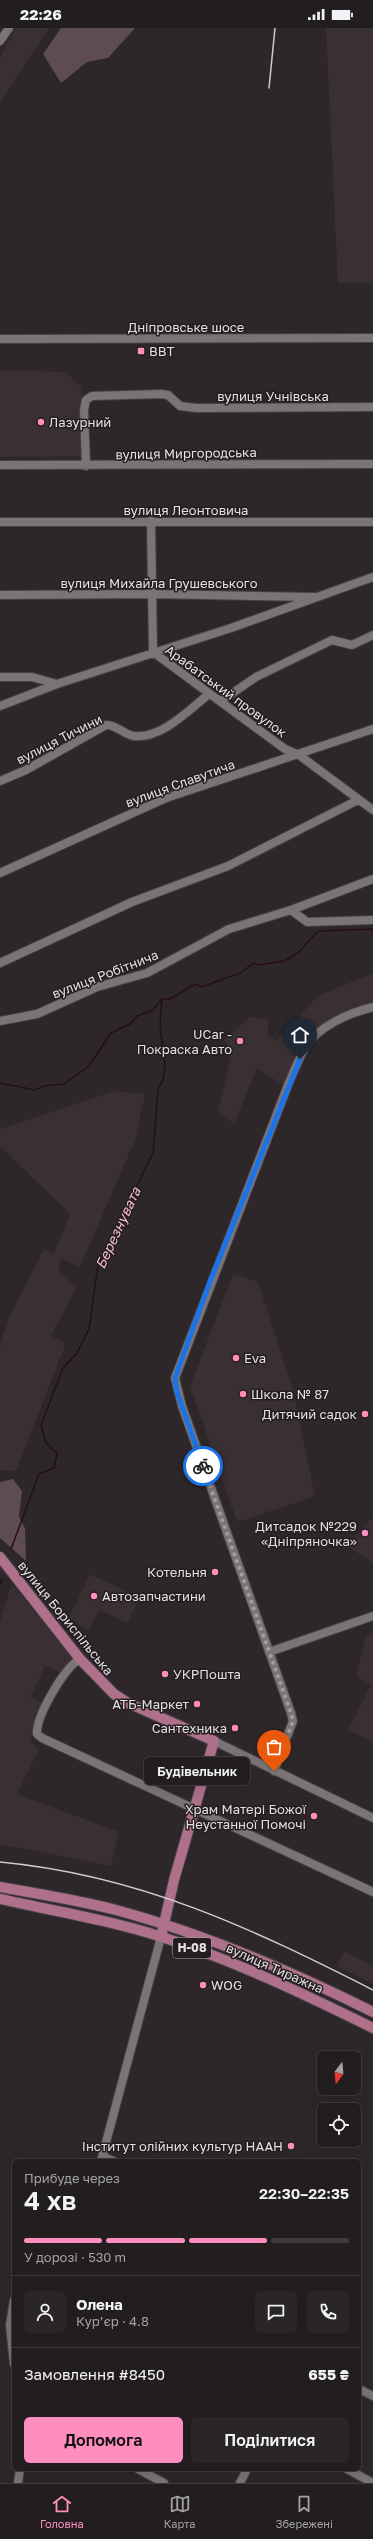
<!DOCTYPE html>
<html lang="uk">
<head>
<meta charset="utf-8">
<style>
	body { margin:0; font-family:"Golos Text",sans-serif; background:#2a2628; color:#f1f3f6; height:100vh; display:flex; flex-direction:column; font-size:15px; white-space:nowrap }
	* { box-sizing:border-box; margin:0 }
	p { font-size:13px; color:#a2a2a4 }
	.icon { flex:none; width:22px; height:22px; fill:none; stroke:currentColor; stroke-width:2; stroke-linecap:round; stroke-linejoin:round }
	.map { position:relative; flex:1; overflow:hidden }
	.details { position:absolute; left:12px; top:2131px; width:349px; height:312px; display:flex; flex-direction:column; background:#221d1f; border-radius:6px; box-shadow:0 4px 16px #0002,0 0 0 1px #3f3b3d }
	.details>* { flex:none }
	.needle { width:26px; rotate:196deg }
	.controls { position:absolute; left:317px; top:2023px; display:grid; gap:8px }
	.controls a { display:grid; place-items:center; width:44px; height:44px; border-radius:6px; background:#221d1f; box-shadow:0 4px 16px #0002,0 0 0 1px #3f3b3d; font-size:20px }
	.pin { position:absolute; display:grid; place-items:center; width:34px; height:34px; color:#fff; margin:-41px -17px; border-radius:50% 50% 50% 0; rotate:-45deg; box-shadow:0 0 4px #0007 }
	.pin .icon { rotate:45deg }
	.courier { position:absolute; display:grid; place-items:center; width:40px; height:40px; margin:-20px; border:3px solid #1a73e8; border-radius:50%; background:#fff; color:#222; box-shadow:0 1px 5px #0007 }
	.bubble { position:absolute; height:28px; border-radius:6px; background:#221d1f; box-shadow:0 4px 16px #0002,0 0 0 1px #3f3b3d; font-size:13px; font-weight:600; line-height:28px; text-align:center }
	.headline em { font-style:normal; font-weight:600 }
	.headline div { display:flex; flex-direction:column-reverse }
	.headline { display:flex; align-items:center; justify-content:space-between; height:68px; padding:0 12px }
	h1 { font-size:26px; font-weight:600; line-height:30px }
	.bar { display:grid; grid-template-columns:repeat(4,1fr); gap:6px 4px; align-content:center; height:48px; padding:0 12px }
	.bar i { height:5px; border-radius:3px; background:#3f3b3d }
	.bar .selected { background:#fd8ebe }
	.bar p { grid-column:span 4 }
	.line { display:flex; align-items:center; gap:10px; padding:0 12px; border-top:1px solid #3f3b3d }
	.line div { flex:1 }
	.round { display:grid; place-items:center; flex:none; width:42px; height:42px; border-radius:6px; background:#2a2628 }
	.cta { display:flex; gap:8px; margin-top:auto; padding:8px 12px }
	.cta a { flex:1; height:46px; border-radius:6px; background:#fd8ebe; color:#111; font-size:16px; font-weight:600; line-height:46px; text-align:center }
	.cta a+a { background:#2a2628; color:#f1f3f6 }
	.status { display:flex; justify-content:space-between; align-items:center; height:28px; padding:0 20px; background:#221d1f; direction:ltr }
	.status svg { height:11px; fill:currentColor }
	.menu { display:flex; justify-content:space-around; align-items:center; height:56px; border-top:1px solid #3f3b3d; background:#221d1f; font-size:11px; color:#a2a2a4 }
	.menu a { display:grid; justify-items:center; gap:2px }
	.menu .selected { color:#fd8ebe }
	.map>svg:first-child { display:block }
	.built { fill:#3a2f33 }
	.green { fill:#5f4b52 }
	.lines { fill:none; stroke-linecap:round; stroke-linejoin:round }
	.stream { stroke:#260d18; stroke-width:1.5 }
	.minor-casing { stroke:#464243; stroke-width:10 }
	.major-casing { stroke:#464243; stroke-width:12 }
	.minor { stroke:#7b7476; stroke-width:8 }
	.major { stroke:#af708b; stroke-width:10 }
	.rail { stroke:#d0cbcd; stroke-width:1.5 }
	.done { stroke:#a39fa0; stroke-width:4; stroke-dasharray:0 7.2 }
	.route { stroke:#1a73e8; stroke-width:5 }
	.poi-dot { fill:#fd8ebe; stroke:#231e1f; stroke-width:1.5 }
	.labels { text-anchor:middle; stroke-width:3; stroke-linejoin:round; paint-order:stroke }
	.shield { fill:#231e1f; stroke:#a9a5a6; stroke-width:1 }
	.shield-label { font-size:12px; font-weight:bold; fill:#e3dfe0 }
	.street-label { font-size:13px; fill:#e3dfe0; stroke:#231e1f }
	.poi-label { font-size:13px; fill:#e3dfe0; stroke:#231e1f; text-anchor:end }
	.water-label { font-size:14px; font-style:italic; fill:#f8bcd3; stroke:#231e1f }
</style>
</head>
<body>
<div class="status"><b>22:26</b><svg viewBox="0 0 49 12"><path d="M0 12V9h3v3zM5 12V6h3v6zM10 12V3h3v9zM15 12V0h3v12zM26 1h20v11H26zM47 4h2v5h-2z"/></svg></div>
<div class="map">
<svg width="373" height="2455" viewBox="0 0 373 2455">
	<rect width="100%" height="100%" fill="#2d2729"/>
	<path class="built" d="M16,0H49L0,75V29Z
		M326,0H373V255H338Z
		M0,342L66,344L81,359L84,428L0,429Z
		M373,945V977L350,982L320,1000L286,1059L257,1040L234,1096L218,1083L232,1023L224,1012L250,989L268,991V1008L276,1013L318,968Z
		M114,1063L145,1066L135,1112L80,1239L61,1231L59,1244L77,1259L51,1308L66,1315L16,1443L0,1442V1317L9,1289L44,1221L53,1227L70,1186L0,1118V1101Z
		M233,1246L258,1254L292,1359L315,1468L241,1493H237L190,1358Z
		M373,1491V1535L347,1518L369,1493Z
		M90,1546L140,1570L127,1595L99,1582L89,1603L69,1590Z
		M12,1556L73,1631L62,1645L45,1638L31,1668L44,1676L30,1712L39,1722L17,1766L119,1804L111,1838L0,1816V1593Z
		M373,1604V1714L348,1702L371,1657L356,1648L366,1608Z
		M344,1923L373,1938V1956L337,1938Z"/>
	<path class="green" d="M61,0H135L108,30L87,34L61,55L43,26Z
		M13,1451L22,1463L19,1489L25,1500L26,1533L0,1510V1454Z"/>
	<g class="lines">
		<path class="stream" d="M162,971H170L195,956L202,959L240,945L254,935L258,937L284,933L298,925L318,903L373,901
			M0,1055L35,1062L44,1058L64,1056L89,1038L111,1005L130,996L137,988L153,982L162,971
			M11,1521L39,1446L54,1440L57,1425L46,1415L41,1397L63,1340L77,1325L89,1301L98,1237L153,1125L158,1061L163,1052L165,1038L160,997L162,971
			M0,1557L2,1551"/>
		<defs>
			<path id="minor" d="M0,13L9,0
				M0,311L373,310
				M0,437L373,436
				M86,438L84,382L86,372L92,368L161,366L168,367L180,378L196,380L373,379
				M151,493L153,624L285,721L299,727L373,782
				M0,494H373
				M0,567L152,566L313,569
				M0,649H32L57,656
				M221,673L256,649L332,612L352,617L373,607
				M0,678L57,656L231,600L373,549
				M0,753L26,742L106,697C116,696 124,707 134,708C162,711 190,681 209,666
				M0,845L166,770L373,701
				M291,882L373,851
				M0,935L132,874L228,838L358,772
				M0,993L37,986L97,959L147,945L229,901L291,882L307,894L373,892
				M269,1624L373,1588
				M80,1631C64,1640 36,1688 37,1706L42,1710L373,1864
				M214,1713L373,1790
				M274,1743L293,1693L291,1685L182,1378L175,1350L288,1057C293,1045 298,1032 305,1020C318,998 349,985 373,979
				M104,2129L113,2133
				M101,2133L161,1909
				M14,2272L10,2297L14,2336
				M359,2361L373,2368
				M138,2441L164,2455
				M347,2441L373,2455
				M18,2455L20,2441
				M240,2455L247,2441"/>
			<path id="major" d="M0,1529L80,1631L114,1666L128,1675L214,1713L174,1852L161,1909
				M0,1859C39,1866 78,1872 116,1882C205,1906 291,1943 373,1984
				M0,1871C54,1883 109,1892 162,1909C235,1933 304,1966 373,2000"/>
		</defs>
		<use href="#minor" class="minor-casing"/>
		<use href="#major" class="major-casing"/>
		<use href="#minor" class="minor"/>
		<use href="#major" class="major"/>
		<path class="rail" d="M269,60L275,0
			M0,1834C139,1847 251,1900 373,1962"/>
	</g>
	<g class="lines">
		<path class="done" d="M203,1438L291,1685L293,1693L274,1743"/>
		<path class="route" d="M203,1438L177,1364L175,1350L209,1256L300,1031"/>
	</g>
	<g class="poi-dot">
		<rect x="137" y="319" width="8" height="8" rx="2"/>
		<circle cx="41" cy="394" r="4"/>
		<circle cx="240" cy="1013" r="4"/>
		<circle cx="236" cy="1330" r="4"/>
		<circle cx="243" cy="1366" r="4"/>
		<circle cx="365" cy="1386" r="4"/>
		<circle cx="365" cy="1505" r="4"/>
		<circle cx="215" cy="1544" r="4"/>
		<circle cx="94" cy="1568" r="4"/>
		<circle cx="165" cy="1646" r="4"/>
		<circle cx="197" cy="1676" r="4"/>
		<circle cx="235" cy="1700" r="4"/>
		<circle cx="314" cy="1788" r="4"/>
		<circle cx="203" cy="1957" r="4"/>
		<circle cx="291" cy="2118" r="4"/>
	</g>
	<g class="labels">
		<rect class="shield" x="173" y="1910" width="38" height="20" rx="3"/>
		<g class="shield-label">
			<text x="192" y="1924">Н-08</text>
		</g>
		<g class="street-label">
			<text x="186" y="304">Дніпровське шосе</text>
			<text x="273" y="373">вулиця Учнівська</text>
			<text transform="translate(186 425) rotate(-1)" y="5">вулиця Миргородська</text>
			<text x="186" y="487">вулиця Леонтовича</text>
			<text x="159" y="560">вулиця Михайла Грушевського</text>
			<text transform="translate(226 663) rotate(36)" y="5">Арабатський провулок</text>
			<text transform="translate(59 711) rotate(-27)" y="5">вулиця Тичини</text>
			<text transform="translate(180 755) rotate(-20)" y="5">вулиця Славутича</text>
			<text transform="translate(105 946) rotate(-21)" y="5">вулиця Робітнича</text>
			<text transform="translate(66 1590) rotate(51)" y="5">вулиця Бориспільська</text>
			<text transform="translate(275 1940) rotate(24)" y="5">вулиця Тиражна</text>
		</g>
		<g class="poi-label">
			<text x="149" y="328" text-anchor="start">ВВТ</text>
			<text x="49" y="399" text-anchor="start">Лазурний</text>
			<text x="232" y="1011">UCar -<tspan x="232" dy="15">Покраска Авто</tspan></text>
			<text x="244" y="1335" text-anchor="start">Eva</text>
			<text x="251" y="1371" text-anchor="start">Школа № 87</text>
			<text x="357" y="1391">Дитячий садок</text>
			<text x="357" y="1503">Дитсадок №229<tspan x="357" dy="15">«Дніпряночка»</tspan></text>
			<text x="207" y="1549">Котельня</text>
			<text x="102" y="1573" text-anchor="start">Автозапчастини</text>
			<text x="173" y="1651" text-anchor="start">УКРПошта</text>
			<text x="189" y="1681">АТБ-Маркет</text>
			<text x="227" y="1705">Сантехника</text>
			<text x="306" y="1786">Храм Матері Божої<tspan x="306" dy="15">Неустанної Помочі</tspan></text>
			<text x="211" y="1962" text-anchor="start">WOG</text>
			<text x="283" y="2123">Інститут олійних культур НААН</text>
		</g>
		<g class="water-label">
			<text transform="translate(118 1200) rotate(-65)" y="5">Березнувата</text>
		</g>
	</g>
</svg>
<div class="controls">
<a><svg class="needle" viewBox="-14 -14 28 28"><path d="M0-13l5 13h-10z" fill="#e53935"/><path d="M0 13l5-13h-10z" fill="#a2a2a4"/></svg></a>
<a><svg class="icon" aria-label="locate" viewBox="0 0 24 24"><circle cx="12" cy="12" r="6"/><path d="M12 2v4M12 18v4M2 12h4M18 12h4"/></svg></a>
</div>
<div class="pin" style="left:274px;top:1743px;background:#ea580c"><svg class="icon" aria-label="bag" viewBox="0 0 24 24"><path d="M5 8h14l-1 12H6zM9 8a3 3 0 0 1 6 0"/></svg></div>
<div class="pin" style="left:300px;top:1031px;background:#1f2937"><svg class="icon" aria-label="home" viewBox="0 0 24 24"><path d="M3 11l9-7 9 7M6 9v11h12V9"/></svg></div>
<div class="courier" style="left:203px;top:1438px"><svg class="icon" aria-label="bike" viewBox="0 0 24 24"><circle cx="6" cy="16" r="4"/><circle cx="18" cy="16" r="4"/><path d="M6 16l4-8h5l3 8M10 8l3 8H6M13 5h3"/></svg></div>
<div class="bubble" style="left:144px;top:1729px;width:106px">Будівельник</div>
<section class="details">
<div class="headline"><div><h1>4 хв</h1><p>Прибуде через</p></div><em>22:30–22:35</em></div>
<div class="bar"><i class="selected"></i><i class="selected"></i><i class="selected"></i><i></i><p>У дорозі · 530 m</p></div>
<div class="line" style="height:72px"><a class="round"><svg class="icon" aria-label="person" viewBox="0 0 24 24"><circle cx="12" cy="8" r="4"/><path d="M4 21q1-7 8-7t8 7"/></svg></a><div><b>Олена</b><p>Кур’єр · 4.8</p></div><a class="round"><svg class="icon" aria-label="chat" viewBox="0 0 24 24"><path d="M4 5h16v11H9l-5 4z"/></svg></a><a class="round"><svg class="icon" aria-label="phone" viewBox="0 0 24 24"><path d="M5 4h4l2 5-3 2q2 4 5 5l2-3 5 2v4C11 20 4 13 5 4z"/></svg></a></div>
<div class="line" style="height:52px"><div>Замовлення #8450</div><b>655 ₴</b></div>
<div class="cta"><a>Допомога</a><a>Поділитися</a></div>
</section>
</div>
<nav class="menu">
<a class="selected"><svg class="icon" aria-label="home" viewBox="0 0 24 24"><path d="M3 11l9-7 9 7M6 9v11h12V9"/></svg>Головна</a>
<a><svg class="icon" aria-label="map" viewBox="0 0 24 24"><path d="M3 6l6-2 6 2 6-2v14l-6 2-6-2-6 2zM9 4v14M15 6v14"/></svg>Карта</a>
<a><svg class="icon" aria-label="saved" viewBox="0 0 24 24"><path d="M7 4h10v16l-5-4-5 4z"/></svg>Збережені</a>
</nav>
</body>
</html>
